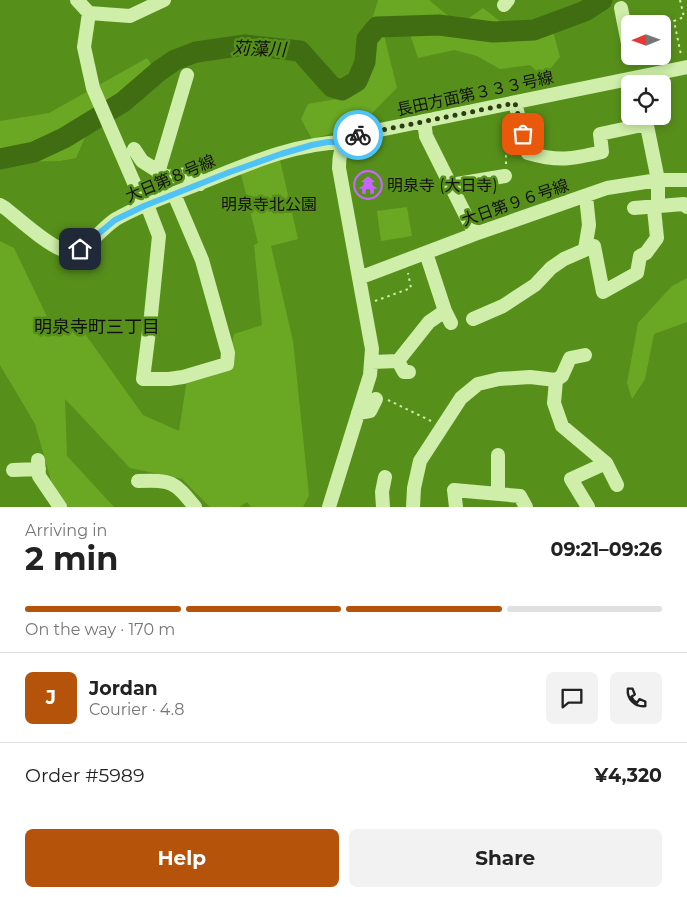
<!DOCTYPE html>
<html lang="en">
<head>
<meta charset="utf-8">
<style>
	body { margin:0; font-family:Montserrat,"Noto Sans JP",sans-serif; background:#f2f2f2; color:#222; height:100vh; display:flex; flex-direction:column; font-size:19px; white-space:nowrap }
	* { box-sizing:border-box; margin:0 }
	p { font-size:16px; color:#767676 }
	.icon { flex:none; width:28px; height:28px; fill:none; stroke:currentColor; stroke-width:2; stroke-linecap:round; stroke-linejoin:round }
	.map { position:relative; height:507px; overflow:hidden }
	.side { display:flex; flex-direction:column; background:#fff; flex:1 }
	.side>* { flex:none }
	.needle { width:32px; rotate:269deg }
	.fabs { position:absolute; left:621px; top:15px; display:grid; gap:10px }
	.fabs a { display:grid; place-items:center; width:50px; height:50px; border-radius:8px; background:#fff; box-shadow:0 2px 8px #0003; font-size:25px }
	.pin { position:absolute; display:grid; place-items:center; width:42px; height:42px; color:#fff; margin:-21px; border-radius:10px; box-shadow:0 2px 8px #0006 }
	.courier { position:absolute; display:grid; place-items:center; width:50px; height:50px; margin:-25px; border:4px solid #4fc3f7; border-radius:50%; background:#fff; color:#222; box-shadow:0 1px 6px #0007 }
	.headline em { font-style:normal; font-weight:700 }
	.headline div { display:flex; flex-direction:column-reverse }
	.headline { display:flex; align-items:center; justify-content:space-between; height:85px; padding:0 25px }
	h1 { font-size:32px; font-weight:700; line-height:38px }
	.bar { display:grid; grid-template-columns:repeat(4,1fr); gap:8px 5px; align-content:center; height:60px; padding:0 25px }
	.bar i { height:6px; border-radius:4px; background:#e0e0e0 }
	.bar .selected { background:#b45309 }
	.bar p { grid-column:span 4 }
	.line { display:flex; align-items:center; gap:12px; padding:0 25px; border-top:1px solid #e0e0e0 }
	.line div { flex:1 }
	.round { display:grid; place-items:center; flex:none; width:52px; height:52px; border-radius:8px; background:#f2f2f2 }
	.cta { display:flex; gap:10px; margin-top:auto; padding:10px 25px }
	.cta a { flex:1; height:58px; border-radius:8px; background:#b45309; color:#fff; font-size:20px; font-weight:700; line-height:58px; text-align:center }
	.cta a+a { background:#f2f2f2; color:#222 }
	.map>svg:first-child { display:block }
	.green { fill:#6aa824 }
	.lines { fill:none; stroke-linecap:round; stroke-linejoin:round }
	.river { stroke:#416d12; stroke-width:21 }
	.path { stroke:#ceeea9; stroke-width:2; stroke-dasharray:2.5 4; stroke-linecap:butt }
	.minor { stroke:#ceeea9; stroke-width:14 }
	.done { stroke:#2a3d14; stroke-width:5; stroke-dasharray:0 9 }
	.route { stroke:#4fc3f7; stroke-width:6 }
	.labels { text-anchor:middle; stroke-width:5; stroke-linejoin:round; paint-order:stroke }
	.street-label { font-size:16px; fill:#111; stroke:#578f1b }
	.poi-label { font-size:16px; fill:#111; stroke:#578f1b; text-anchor:start }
	.park-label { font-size:16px; fill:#111; stroke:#578f1b }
	.water-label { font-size:18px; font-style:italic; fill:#111; stroke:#578f1b }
	.neighbourhood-label { font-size:18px; fill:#111; stroke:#578f1b }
</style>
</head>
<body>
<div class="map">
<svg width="687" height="507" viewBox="0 0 687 507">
	<rect width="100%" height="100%" fill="#578f1b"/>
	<path class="green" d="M378,0H429L459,25L483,8C511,29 515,40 552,28L560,57L543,77L530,65L500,69L477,56L454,50L418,58L408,28L384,35L397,88L360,125L312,139L301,119L308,104L342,98L365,70L368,33Z
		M147,58L156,72L90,126L76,158L60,161L0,162V121L49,113Z
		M280,160L298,239L271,246L293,341L309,495L303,507H251L247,502L239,507H210L182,479L130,468L65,399L67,456L114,507H64L56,498L35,424L0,365V241L14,248L52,327L78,324L143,415L179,431L187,379L227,366L234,334L262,325L254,245L258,243L240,170Z
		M407,207L412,236L381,241L377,211Z
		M687,278V322L654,334L645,379L632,399L627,383L638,323L672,286Z"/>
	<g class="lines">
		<path class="river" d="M0,159L34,152L64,138L123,102L159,71L175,60L196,52L245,45L300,51L332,87L342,90L357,81L365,62L367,39L377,27L439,25L493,32L534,30L585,11L602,0"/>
		<path class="path" d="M680,0L684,17L674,21L681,55
			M506,164V156L515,153
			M375,301L411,288L408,273
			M388,400L431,421"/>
		<path class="minor" d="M77,0L89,13L84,47L93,88L144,206L149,210L159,236L151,315L143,379H169L183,377L227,364L228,353L202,260L174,194
			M504,5L508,0
			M621,8L630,54
			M89,13L130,16L164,0
			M515,103L528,153C559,162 572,159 602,152L600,134L647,124
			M424,121L426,136L475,234
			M134,149L142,161L167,177L194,173L200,184
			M158,173L187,75
			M451,185L505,176
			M0,205L5,208C18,218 51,249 67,251C87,252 100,229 116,219C140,205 167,196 193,186C241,167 292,143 345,142
			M634,208L684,204L687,207
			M585,249L589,225L586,196
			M426,253L445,311L451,323
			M359,278L475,234L607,188L658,180H687
			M473,319L503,306L535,285L551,268L564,259L594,246L603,292L637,273L640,256L646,253L657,238L654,209L658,205V180L645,116
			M372,362L398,361
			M409,372H404L398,361L429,322L445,311
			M556,380L554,403L562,426L606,463L617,485
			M556,380L562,376L570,358L585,355
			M358,413L370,411L376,399
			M38,460L39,476L60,507
			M13,470L39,469
			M138,481C172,480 174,481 195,507
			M498,494V455
			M329,507L370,375L372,349L339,168C339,147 344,139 365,133L687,67
			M383,507L382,492L385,477
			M413,507L414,488L420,461L461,398L478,384L499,379L530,377L556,380
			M456,507L454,490L520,496L526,507
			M588,507L571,479L606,463"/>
	</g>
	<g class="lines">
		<path class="done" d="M358,135L515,103L523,134"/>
		<path class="route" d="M80,249L115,220L144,206L230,172L281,154L312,145L328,142H345L358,135"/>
	</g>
	<defs>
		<symbol id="temple-ring" viewBox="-11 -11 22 22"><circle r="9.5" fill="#578f1b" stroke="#c666ff" stroke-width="1.5"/><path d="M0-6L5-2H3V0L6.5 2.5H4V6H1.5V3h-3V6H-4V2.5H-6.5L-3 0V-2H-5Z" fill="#c666ff"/></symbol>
	</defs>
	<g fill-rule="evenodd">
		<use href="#temple-ring" x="352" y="169" width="32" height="32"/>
	</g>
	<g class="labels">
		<g class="street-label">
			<text transform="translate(475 93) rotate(-12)" y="6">長田方面第３３３号線</text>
			<text transform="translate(170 178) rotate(-23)" y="6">大日第８号線</text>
			<text transform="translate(515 202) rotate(-19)" y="6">大日第９６号線</text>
		</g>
		<g class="poi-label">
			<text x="387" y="191">明泉寺 (大日寺)</text>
		</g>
		<g class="park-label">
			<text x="269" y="210">明泉寺北公園</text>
		</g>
		<g class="water-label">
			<text transform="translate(259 49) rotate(2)" y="6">苅藻川</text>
		</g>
		<g class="neighbourhood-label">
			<text x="97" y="333">明泉寺町三丁目</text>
		</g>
	</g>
</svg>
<div class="fabs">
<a><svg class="needle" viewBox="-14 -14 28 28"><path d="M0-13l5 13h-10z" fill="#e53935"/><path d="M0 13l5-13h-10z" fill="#767676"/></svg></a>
<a><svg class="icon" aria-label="locate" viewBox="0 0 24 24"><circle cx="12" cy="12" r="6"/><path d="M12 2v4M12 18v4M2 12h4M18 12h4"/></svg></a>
</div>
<div class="pin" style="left:523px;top:134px;background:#ea580c"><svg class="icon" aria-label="bag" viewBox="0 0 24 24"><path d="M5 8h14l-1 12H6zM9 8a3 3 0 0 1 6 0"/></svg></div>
<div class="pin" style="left:80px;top:249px;background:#1f2937"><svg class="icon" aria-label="home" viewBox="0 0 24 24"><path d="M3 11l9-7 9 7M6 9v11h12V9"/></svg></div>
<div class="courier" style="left:358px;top:135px"><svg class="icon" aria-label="bike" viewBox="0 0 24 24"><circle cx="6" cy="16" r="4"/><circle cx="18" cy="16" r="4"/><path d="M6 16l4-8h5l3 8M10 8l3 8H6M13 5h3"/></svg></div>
</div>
<section class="side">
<div class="headline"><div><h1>2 min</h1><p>Arriving in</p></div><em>09:21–09:26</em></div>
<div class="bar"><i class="selected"></i><i class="selected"></i><i class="selected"></i><i></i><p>On the way · 170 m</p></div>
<div class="line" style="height:90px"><b class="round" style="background:#b45309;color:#fff">J</b><div><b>Jordan</b><p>Courier · 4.8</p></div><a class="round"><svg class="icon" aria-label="chat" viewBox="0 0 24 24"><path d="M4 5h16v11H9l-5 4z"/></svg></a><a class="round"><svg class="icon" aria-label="phone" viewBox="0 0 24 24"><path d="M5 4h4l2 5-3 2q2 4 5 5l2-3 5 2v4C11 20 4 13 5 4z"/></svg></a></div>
<div class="line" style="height:65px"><div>Order #5989</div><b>¥4,320</b></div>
<div class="cta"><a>Help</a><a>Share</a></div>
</section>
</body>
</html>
